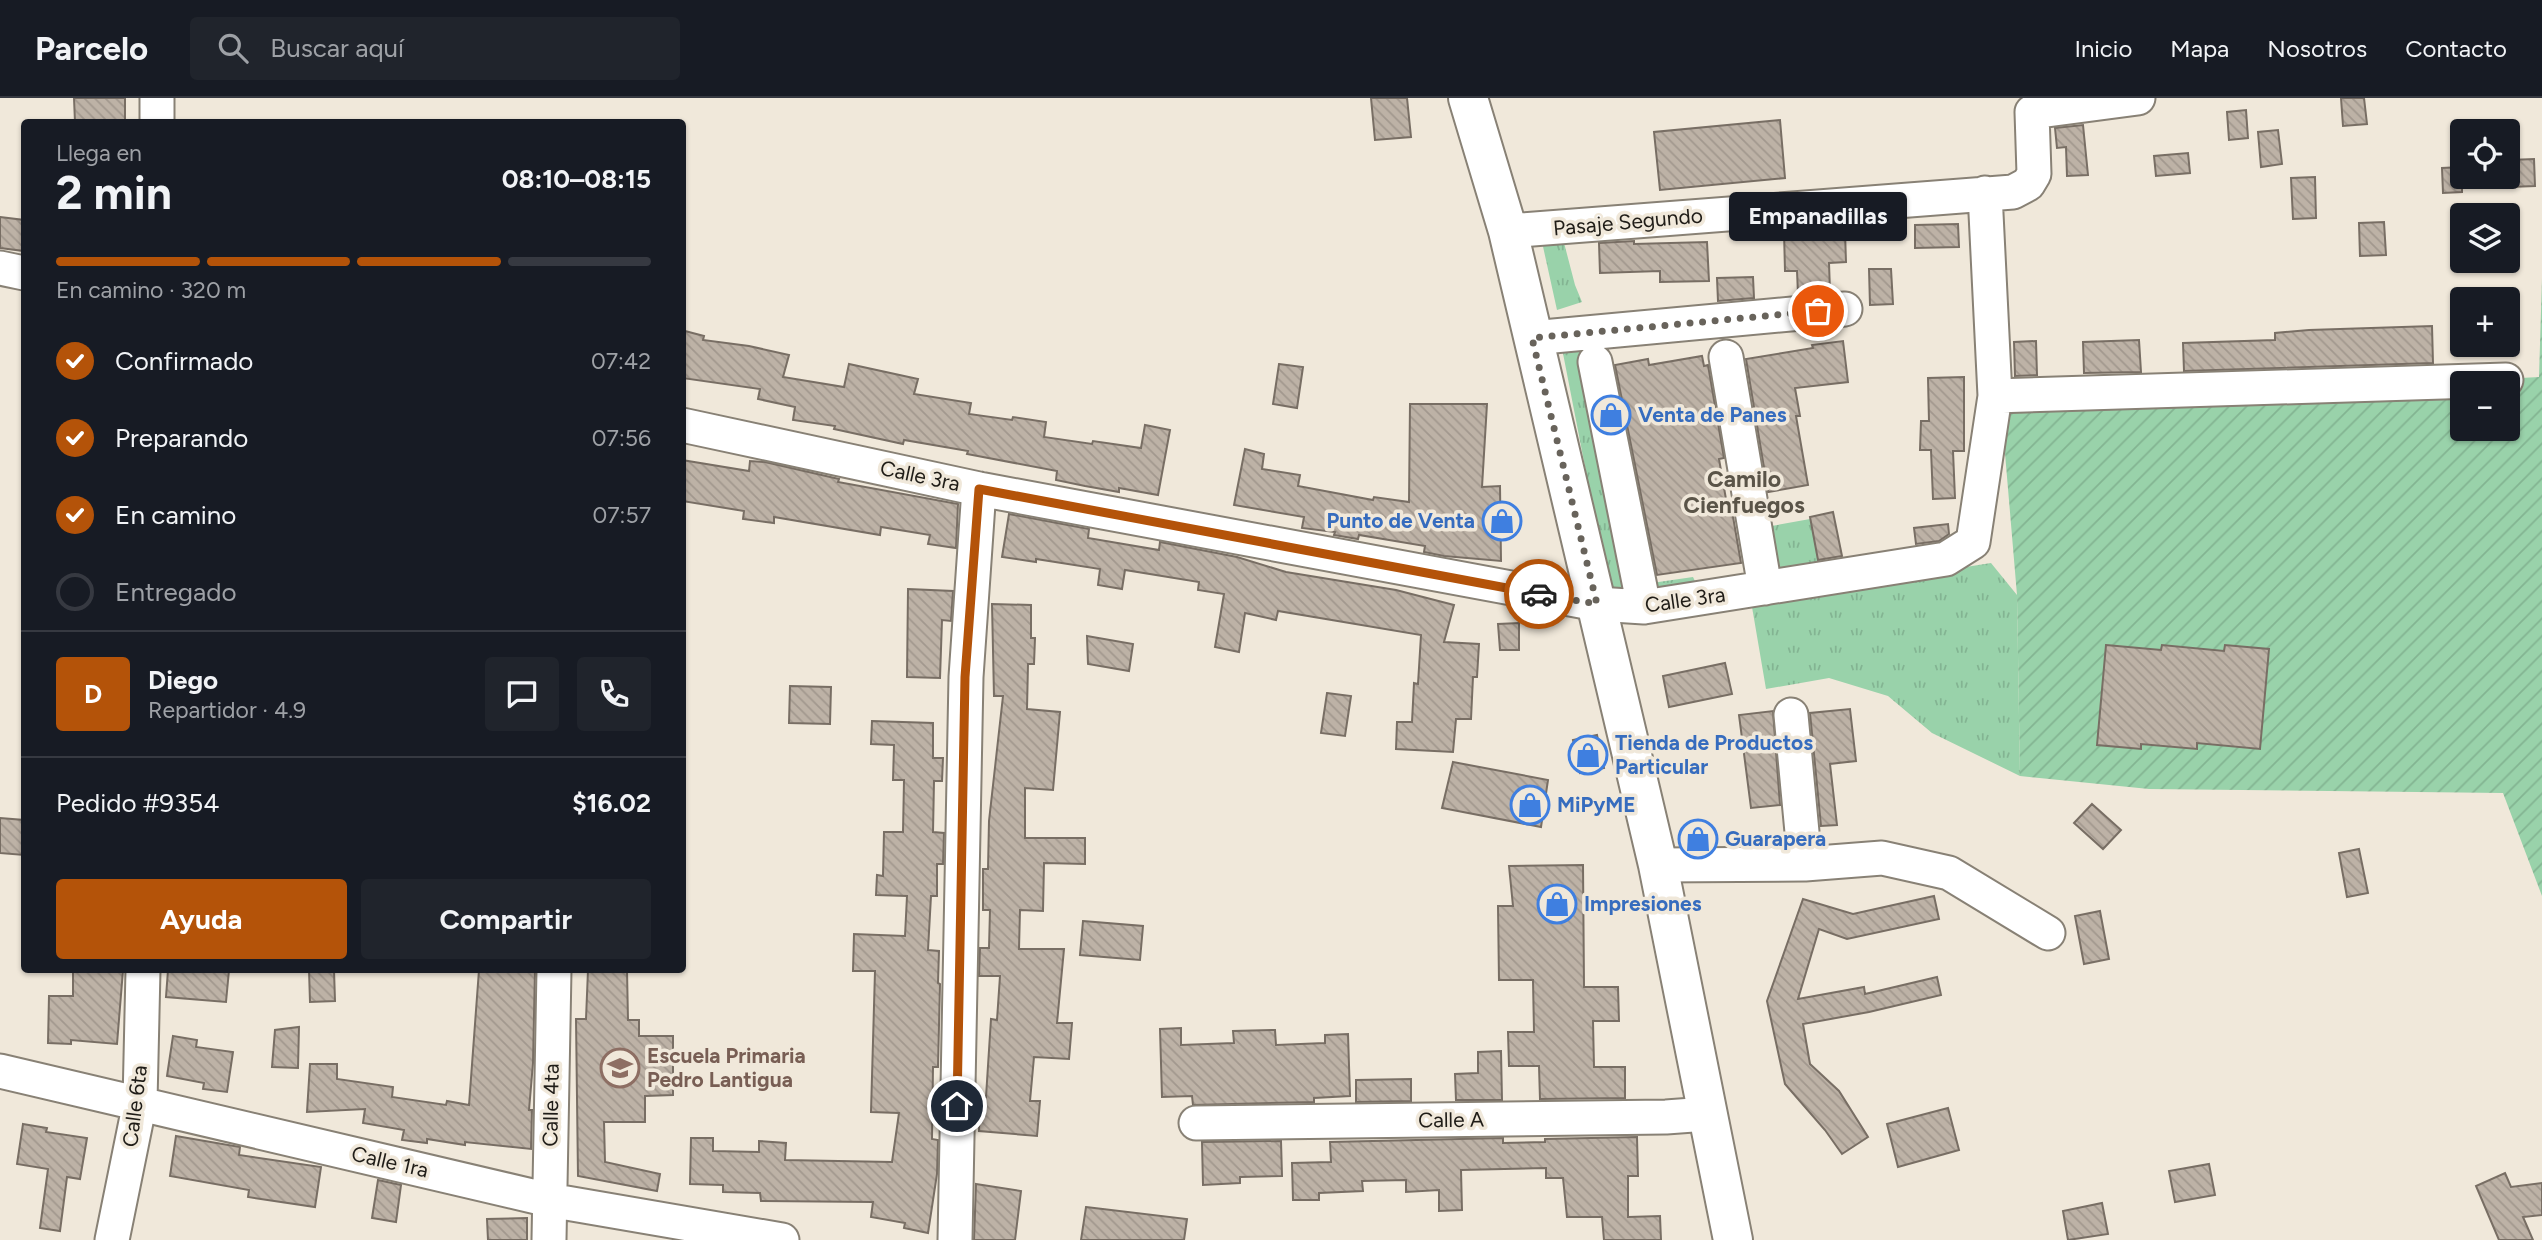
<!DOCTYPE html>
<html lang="es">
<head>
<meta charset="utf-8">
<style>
	body { margin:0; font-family:Figtree,sans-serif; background:#20242c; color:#f1f3f6; height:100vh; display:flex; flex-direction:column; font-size:26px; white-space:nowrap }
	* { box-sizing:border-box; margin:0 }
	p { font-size:23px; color:#9ea1a6 }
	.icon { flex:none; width:38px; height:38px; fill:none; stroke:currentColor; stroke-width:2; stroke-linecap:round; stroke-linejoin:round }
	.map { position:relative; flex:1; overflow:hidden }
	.drawer { position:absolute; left:21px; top:21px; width:665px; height:854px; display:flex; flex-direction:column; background:#171b24; border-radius:7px; box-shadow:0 2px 5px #0004 }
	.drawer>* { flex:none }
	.fabs { position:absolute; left:2450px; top:21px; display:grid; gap:14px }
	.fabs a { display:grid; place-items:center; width:70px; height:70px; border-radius:7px; background:#171b24; box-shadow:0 2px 5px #0004; font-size:35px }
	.pin { position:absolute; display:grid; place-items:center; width:60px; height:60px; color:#fff; margin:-30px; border:4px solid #fff; border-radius:50%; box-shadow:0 2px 7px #0007 }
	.courier { position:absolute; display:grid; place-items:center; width:70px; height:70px; margin:-35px; border:5px solid #b45309; border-radius:50%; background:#fff; color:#222; box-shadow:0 2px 9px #0007 }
	.bubble { position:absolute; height:49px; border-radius:7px; background:#171b24; box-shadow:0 2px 5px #0004; font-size:23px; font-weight:700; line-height:49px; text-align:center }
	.overview em { font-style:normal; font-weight:700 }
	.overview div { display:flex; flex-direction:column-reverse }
	.overview { display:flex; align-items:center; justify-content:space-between; height:119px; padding:0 35px }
	h1 { font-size:46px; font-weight:700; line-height:52px }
	.bar { display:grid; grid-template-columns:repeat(4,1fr); gap:10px 7px; align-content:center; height:84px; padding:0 35px }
	.bar i { height:9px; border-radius:5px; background:#363941 }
	.bar .active { background:#b45309 }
	.bar p { grid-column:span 4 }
	.line { display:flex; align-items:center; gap:18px; padding:0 35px; border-top:2px solid #363941 }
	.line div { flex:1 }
	.round { display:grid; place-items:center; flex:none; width:74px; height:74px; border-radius:7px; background:#20242c }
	ol { padding:0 35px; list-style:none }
	li { display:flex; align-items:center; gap:21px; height:77px }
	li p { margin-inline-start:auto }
	li .icon { padding:7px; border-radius:50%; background:#b45309; color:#fff; stroke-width:4 }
	li:last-child { color:#9ea1a6 }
	li i { width:38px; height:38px; border:4px solid #363941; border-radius:50% }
	.button { display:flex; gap:14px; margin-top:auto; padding:14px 35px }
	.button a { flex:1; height:80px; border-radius:7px; background:#b45309; color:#fff; font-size:28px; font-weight:700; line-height:80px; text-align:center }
	.button a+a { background:#20242c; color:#f1f3f6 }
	header { display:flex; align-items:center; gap:42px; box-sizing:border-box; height:98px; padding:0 35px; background:#171b24; border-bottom:2px solid #363941 }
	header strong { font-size:33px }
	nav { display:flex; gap:38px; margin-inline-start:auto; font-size:24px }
	.search { width:490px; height:63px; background:#20242c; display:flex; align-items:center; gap:18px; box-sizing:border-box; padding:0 24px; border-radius:7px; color:#9ea1a6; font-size:26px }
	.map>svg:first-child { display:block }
	.grass { fill:url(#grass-tufts) }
	.garden { fill:url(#garden-furrows); fill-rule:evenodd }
	.building { fill:url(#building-back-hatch); stroke:#786e64; stroke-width:2 }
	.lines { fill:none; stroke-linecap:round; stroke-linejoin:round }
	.minor-casing { stroke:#888175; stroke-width:37 }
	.major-casing { stroke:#888175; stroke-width:42 }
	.minor { stroke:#fff; stroke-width:33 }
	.major { stroke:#fff; stroke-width:38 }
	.done { stroke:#68635b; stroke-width:7; stroke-dasharray:0 12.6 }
	.route { stroke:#b45309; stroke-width:9 }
	.labels { text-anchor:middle; stroke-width:7; stroke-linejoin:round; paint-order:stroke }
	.street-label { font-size:21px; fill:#1f1c17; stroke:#f0e8da }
	.shop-label { font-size:21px; font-weight:bold; fill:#366cbe; stroke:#f0e8da; text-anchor:start }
	.education-label { font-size:21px; font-weight:bold; fill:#785e54; stroke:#f0e8da; text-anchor:start }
	.neighbourhood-label { font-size:23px; font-weight:bold; fill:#5a5448; stroke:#f0e8da }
</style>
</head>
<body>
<header>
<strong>Parcelo</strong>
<div class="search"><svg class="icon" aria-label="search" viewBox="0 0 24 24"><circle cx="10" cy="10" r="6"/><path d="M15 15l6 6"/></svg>Buscar aquí</div>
<nav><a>Inicio</a><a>Mapa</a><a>Nosotros</a><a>Contacto</a></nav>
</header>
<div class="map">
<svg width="2542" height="1142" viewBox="0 0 2542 1142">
	<defs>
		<pattern id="grass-tufts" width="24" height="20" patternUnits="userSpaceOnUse" patternTransform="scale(1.75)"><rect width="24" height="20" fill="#99d2aa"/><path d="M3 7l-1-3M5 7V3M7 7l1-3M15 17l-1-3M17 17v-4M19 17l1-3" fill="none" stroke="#83b492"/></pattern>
		<pattern id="garden-furrows" width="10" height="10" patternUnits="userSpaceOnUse" patternTransform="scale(1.75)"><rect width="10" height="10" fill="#99d2aa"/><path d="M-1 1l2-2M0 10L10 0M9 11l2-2" fill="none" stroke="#83b492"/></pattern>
		<pattern id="building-back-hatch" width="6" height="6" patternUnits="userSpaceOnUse" patternTransform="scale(1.75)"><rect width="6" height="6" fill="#bdb2a6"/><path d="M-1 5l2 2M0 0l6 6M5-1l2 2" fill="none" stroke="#a2988e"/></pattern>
	</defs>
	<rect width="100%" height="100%" fill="#f0e8da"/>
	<path class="grass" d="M1562,137L1575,187L1582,204L1557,212L1542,144Z
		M1583,239L1632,492L1610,497L1560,240Z
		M1810,421L1824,480L1765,490L1755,431Z
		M1991,465L2017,497L2020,678L1932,635L1888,598L1829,580L1766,591L1751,503Z
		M1693,479L1703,500L1638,487Z"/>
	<path class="garden" d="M2542,180V798L2503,695L2149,691L2020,678L2017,497L2001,308L2539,279ZM2462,285H2508V331H2462Z"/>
	<path class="building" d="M74,0H125V24H75Z
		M1371,0H1407L1411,39L1375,42Z
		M2341,0H2364L2367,26L2343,28Z
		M2246,12L2248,40L2229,42L2227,14Z
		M1780,22L1785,80L1660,92L1654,34Z
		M2083,27L2088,77L2067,78L2066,49L2057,50L2055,30Z
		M2278,32L2282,66L2261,69L2258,34Z
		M2188,55L2190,75L2156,78L2154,58Z
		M2534,61L2535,88L2510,89V62Z
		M2462,69V94L2443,95L2442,70Z
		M2315,79L2316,120L2293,121L2291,80Z
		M0,119L24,122V153L0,150Z
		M2384,124L2386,157L2360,158L2359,125Z
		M1958,126L1959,149L1915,150V127Z
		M1845,133L1846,164L1829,165L1830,193L1798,196L1797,173H1785L1784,134Z
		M1634,143V146L1707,144L1709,183L1660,184V173L1600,175L1599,145Z
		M1869,171H1891L1893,206L1870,207Z
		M1753,179L1754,200L1718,203L1717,180Z
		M2432,228L2433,265L2184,273L2183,245L2275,242V235L2309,232Z
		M685,233L704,238L703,242L749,248L789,257L783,279L844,289L849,266L918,281L914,296L971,305L969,316L1012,322L1013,319L1046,324L1044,339L1092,346L1093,343L1141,350L1145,327L1170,332L1158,397L1119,390V394L1085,388L1056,382L1057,373L967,356L968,353L904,342L903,346L834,331L835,328L793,322L795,309L758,301L760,291L682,280V244Z
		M2139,242L2141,274L2084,275L2083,244Z
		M1843,243L1848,284L1795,290L1800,318H1796L1808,387L1768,394L1746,261L1813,250L1812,247Z
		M2036,243L2037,277L2015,278L2014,244Z
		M1702,258L1704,268L1708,267L1724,360L1719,361L1727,407H1731L1741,465L1657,477L1615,267L1648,261L1649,267Z
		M1279,266L1303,269L1297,310L1273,306Z
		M1964,279V353H1953L1955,400L1933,401L1931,352H1920L1921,323H1929L1928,280Z
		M1410,306H1487L1482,389L1500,388L1501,463L1444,458L1424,454L1425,448L1359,437L1358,441L1334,437L1335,434L1302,430L1304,419L1234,407L1245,351L1264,356L1262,371L1300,377L1298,388L1373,402L1374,399L1409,404Z
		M682,362L749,373L750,363L765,364L839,381L838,384L958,406L956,450L928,446L930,437L881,429L880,437L774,419V425L743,421L744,413L682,403Z
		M1833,414L1842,458L1818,462L1810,419Z
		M1009,416L1089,431L1088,440L1159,452L1160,444L1237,459L1286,474L1396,492L1454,507L1444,544L1479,546L1477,579H1473L1471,621H1456L1453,654L1396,651L1397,624H1412L1414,585L1418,586L1421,537L1278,513L1276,522L1245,515L1239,554L1215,549L1224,496L1198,492L1199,484L1125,472L1122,491L1098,487L1100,471L1036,461V464L1002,459Z
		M1948,426L1949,436L1939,443L1916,446L1914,430Z
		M908,491L953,493L951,523L942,522L940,580L907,579Z
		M992,506L1031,507V540H1035L1034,566H1028L1027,611L1060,614L1053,692L1025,690V740H1085V766L1044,765L1043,813L1020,812L1019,851H1064L1057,925H1072L1069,961L1034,959L1030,1003H1040L1037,1038L979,1033L980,998L986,999L991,921L997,922L1000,878H979L980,850H989L990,812H983V771H988L989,723L1003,598H994Z
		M1519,525V552H1500L1498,526Z
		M1087,538L1133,546L1129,573L1088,566Z
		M2106,547L2161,552L2162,547L2224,553L2225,547L2269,551L2260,651L2197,645V651L2141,646V651L2097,647Z
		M1725,565L1732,596L1669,609L1663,578Z
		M790,588L831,589L830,626L789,625Z
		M1327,595L1351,598L1345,638L1321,635Z
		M1850,611L1856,663L1830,666L1837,727L1821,728L1810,615Z
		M1773,613L1780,707L1751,710L1739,617Z
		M872,623L933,625V660H943L942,683H934L933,734L944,735L943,766H937V798H931L928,852L939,853L938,885L940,886L938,969H933L932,1041L938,1042L937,1076L928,1135L904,1130L905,1125L871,1119L873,1104L761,1103L760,1095L723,1094V1087L690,1086L691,1040H713V1053L759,1054V1043L786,1045L785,1062L892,1064L899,1015L871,1014L875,873H853L854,836L905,838L907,798L876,797L877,777L883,778L884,734H903L904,682H893L894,647L871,646Z
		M1597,637L1604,670L1580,675L1573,642Z
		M1453,664L1548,682L1541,729L1442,710Z
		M2092,706L2121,732L2103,751L2074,725Z
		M0,720L24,722V757L0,755Z
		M2359,751L2368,795L2347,799L2339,755Z
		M1583,767L1584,889H1618L1619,923H1593L1594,969H1625V1000L1540,1001L1539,968H1509L1508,934H1534L1533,882H1499L1498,808H1513L1509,768Z
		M1934,798L1939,821L1847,841L1819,831L1798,901L1864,889L1865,896L1937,879L1941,897L1869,914L1803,926L1810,966L1839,993L1868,1039L1842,1056L1825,1032L1785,986L1767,903L1803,801L1853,816Z
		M2100,813L2109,861L2084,866L2075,818Z
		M1083,823L1143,828L1140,862L1080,857Z
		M73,872H123L117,946L71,942V946L48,945L49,898H73Z
		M168,872H229L226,904L166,899Z
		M309,872H334L335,903L310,904Z
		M479,872H535L533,965L529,1012H532L531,1051L465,1044V1047L427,1041V1045L402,1042L404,1032L363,1025L365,1011L307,1014L310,966H337V981L393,989L392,999L446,1007L447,1003L469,1007Z
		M588,872H627L628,922H639V938H673V997L645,998V1024H604L605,1064L660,1076L657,1093L578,1078L576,921H586Z
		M299,929L298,970L272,969L275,932Z
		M1181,930V947L1234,945L1233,933L1275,932L1276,947L1325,945V937L1348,936L1350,998L1314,1000V1004L1193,1007L1192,998L1162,999L1160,931Z
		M173,938L197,942L196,949L233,954L227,994L203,991L204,985L167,978Z
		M1501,953L1502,1002H1456L1455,976L1478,975V954Z
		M1411,981V1003L1356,1004V982Z
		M1948,1010L1959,1052L1898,1069L1887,1026Z
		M23,1026L47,1030L46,1034L87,1040L80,1081L67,1079L60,1133L40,1130L48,1071L17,1066Z
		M176,1038L240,1049L239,1057L321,1069L315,1109L248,1099L249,1092L170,1078Z
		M1637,1039L1638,1078H1628V1119L1660,1118L1661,1142H1604L1602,1119H1567L1563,1080H1546V1070L1461,1072L1462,1112L1439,1113V1092L1406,1094V1082L1362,1083L1363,1093L1319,1095V1102H1293L1292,1065L1331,1064L1330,1044L1503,1040V1045L1545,1044V1041Z
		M1281,1043L1282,1078L1240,1079V1085L1203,1087L1202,1044Z
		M2209,1066L2215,1097L2175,1104L2169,1073Z
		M2505,1075L2511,1089L2542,1085V1117L2523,1119L2533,1142H2499L2476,1088Z
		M378,1082L401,1087L396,1124L372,1120Z
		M976,1086L1021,1093L1015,1142H974Z
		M2102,1105L2108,1136L2068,1142L2063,1113Z
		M1086,1109L1187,1121L1184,1142H1081Z
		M527,1120V1142H488L487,1121Z"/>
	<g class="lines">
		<defs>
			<path id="minor" d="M157,0V24
				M1508,133L2013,94L2028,86L2034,76L2032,14L2138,0
				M0,170L24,175
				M1532,240L1845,211
				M1726,259L1765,490
				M1595,264L1644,509
				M1995,298L2506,282
				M682,327L979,391L1597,506L1644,509L1946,461L1973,444L1995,298L1985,95
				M1791,617L1805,766
				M1658,767L1805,766L1882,760L1949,775L2048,835
				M0,973L549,1102L782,1142
				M1196,1025L1666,1019L1707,1016
				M112,1142L140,1004L143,872
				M549,1142L554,872
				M955,1142L966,579L979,391"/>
			<path id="major" d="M1468,0L1508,133L1658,767L1733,1142"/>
		</defs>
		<use href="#minor" class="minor-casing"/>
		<use href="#major" class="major-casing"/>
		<use href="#minor" class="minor"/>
		<use href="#major" class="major"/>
	</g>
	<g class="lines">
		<path class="done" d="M1539,496L1597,506L1532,240L1818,213"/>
		<path class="route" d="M957,1008L965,579L979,391L1539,496"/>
	</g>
	<defs>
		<symbol id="shop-ring" viewBox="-11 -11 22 22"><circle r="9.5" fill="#f0e8da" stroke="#3f7fe0" stroke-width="1.5"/><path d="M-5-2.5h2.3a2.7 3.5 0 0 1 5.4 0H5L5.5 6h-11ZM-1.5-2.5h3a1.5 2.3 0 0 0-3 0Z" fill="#3f7fe0"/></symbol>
		<symbol id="school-ring" viewBox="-11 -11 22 22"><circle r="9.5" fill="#f0e8da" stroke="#8d6e63" stroke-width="1.5"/><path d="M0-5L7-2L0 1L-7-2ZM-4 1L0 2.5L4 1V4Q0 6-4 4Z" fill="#8d6e63"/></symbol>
	</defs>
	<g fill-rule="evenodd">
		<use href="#shop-ring" x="1589" y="295" width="44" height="44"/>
		<use href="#shop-ring" x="1480" y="401" width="44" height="44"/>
		<use href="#shop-ring" x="1566" y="635" width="44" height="44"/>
		<use href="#shop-ring" x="1508" y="685" width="44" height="44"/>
		<use href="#shop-ring" x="1676" y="719" width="44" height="44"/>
		<use href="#shop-ring" x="1535" y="784" width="44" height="44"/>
		<use href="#school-ring" x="598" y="948" width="44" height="44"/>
	</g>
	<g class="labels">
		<g class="street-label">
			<text transform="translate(1628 124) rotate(-5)" y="7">Pasaje Segundo</text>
			<text transform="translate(920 378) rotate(12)" y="7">Calle 3ra</text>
			<text transform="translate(1685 502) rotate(-8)" y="7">Calle 3ra</text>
			<text transform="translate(551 1007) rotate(-89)" y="7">Calle 4ta</text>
			<text transform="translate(135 1008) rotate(-83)" y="7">Calle 6ta</text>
			<text transform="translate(1451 1022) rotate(-1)" y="7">Calle A</text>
			<text transform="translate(390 1064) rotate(13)" y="7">Calle 1ra</text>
		</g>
		<g class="shop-label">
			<text x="1638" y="324">Venta de Panes</text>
			<text x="1475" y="430" text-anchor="end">Punto de Venta</text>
			<text x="1615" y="652">Tienda de Productos<tspan x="1615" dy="24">Particular</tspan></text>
			<text x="1557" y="714">MiPyME</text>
			<text x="1725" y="748">Guarapera</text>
			<text x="1584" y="813">Impresiones</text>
		</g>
		<g class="education-label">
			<text x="647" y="965">Escuela Primaria<tspan x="647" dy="24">Pedro Lantigua</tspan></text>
		</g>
		<g class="neighbourhood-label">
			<text x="1744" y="389">Camilo<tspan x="1744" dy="26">Cienfuegos</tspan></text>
		</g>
	</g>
</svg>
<div class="fabs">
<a><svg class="icon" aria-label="locate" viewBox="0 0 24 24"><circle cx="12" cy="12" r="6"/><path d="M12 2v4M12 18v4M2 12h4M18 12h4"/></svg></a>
<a><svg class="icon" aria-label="layers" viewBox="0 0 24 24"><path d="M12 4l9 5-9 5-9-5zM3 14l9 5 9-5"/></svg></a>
<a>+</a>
<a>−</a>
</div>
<div class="pin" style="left:1818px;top:213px;background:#ea580c"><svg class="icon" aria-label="bag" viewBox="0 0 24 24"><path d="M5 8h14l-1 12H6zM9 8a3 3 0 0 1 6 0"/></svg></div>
<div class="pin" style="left:957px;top:1008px;background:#1f2937"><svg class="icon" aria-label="home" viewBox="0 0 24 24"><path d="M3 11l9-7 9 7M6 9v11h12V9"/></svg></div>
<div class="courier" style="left:1539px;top:496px"><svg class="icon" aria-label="car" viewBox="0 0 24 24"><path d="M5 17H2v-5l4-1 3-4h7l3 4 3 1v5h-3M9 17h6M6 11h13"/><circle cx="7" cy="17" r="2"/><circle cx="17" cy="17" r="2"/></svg></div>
<div class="bubble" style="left:1729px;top:94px;width:178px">Empanadillas</div>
<section class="drawer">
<div class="overview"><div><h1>2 min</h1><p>Llega en</p></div><em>08:10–08:15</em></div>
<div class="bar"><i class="active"></i><i class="active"></i><i class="active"></i><i></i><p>En camino · 320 m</p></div>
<ol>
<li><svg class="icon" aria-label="check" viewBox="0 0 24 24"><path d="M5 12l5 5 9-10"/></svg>Confirmado<p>07:42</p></li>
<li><svg class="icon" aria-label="check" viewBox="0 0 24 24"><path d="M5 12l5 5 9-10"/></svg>Preparando<p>07:56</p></li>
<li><svg class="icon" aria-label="check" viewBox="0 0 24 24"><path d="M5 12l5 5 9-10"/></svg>En camino<p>07:57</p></li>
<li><i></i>Entregado</li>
</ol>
<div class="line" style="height:126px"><b class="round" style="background:#b45309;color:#fff">D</b><div><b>Diego</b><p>Repartidor · 4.9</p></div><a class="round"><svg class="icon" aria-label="chat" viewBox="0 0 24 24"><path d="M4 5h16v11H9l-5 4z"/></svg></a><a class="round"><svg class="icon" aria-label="phone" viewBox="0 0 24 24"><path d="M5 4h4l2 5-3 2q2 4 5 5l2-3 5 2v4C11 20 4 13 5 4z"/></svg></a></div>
<div class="line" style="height:91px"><div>Pedido #9354</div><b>$16.02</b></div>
<div class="button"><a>Ayuda</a><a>Compartir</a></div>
</section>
</div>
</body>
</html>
